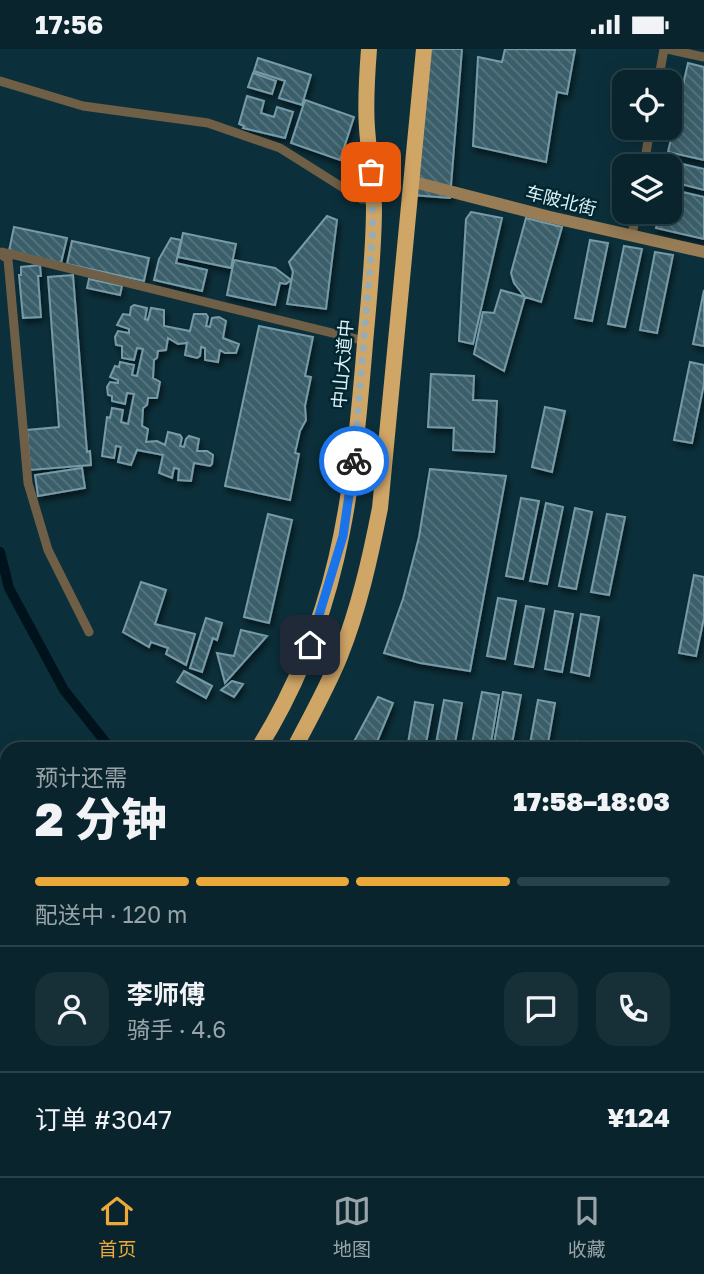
<!DOCTYPE html>
<html lang="zh">
<head>
<meta charset="utf-8">
<style>
	body { margin:0; font-family:"Golos Text","Noto Sans SC",sans-serif; background:#173038; color:#f1f3f6; height:100vh; display:flex; flex-direction:column; font-size:26px; white-space:nowrap }
	* { box-sizing:border-box; margin:0 }
	p { font-size:23px; color:#99a4a9 }
	.icon { flex:none; width:38px; height:38px; fill:none; stroke:currentColor; stroke-width:2; stroke-linecap:round; stroke-linejoin:round }
	.map { position:relative; flex:1; overflow:hidden }
	.details { position:absolute; left:0px; top:693px; width:705px; height:434px; display:flex; flex-direction:column; background:#09242c; border-radius:21px 21px 0 0; box-shadow:0 4px 18px #0003,0 0 0 2px #294148 }
	.details>* { flex:none }
	.controls { position:absolute; left:612px; top:21px; display:grid; gap:14px }
	.controls a { display:grid; place-items:center; width:70px; height:70px; border-radius:14px; background:#09242c; box-shadow:0 4px 18px #0003,0 0 0 2px #294148; font-size:35px }
	.pin { position:absolute; display:grid; place-items:center; width:60px; height:60px; color:#fff; margin:-30px; border-radius:14px; box-shadow:0 4px 10px #0006 }
	.courier { position:absolute; display:grid; place-items:center; width:70px; height:70px; margin:-35px; border:5px solid #1a73e8; border-radius:50%; background:#fff; color:#222; box-shadow:0 2px 9px #0007 }
	.head em { font-style:normal; font-weight:800 }
	.head div { display:flex; flex-direction:column-reverse }
	.head { display:flex; align-items:center; justify-content:space-between; height:119px; padding:0 35px }
	h1 { font-size:46px; font-weight:800; line-height:52px }
	.bar { display:grid; grid-template-columns:repeat(4,1fr); gap:10px 7px; align-content:center; height:84px; padding:0 35px }
	.bar i { height:9px; border-radius:5px; background:#294148 }
	.bar .current { background:#eba93a }
	.bar p { grid-column:span 4 }
	.line { display:flex; align-items:center; gap:18px; padding:0 35px; border-top:2px solid #294148 }
	.line div { flex:1 }
	.round { display:grid; place-items:center; flex:none; width:74px; height:74px; border-radius:21px; background:#173038 }
	.status { display:flex; justify-content:space-between; align-items:center; height:49px; padding:0 35px; background:#09242c; direction:ltr }
	.status svg { height:19px; fill:currentColor }
	.tabs { display:flex; justify-content:space-around; align-items:center; height:98px; border-top:2px solid #294148; background:#09242c; font-size:19px; color:#99a4a9 }
	.tabs a { display:grid; justify-items:center; gap:4px }
	.tabs .current { color:#eba93a }
	.map>svg:first-child { display:block }
	.lines { fill:none; stroke-linecap:round; stroke-linejoin:round }
	.canal { stroke:#00121b; stroke-width:10 }
	.building { fill:url(#building-back-hatch); stroke:#769ba8; stroke-width:2; filter:url(#shadow) }
	.street { stroke:#705f47; stroke-width:9 }
	.secondary { stroke:#977c55; stroke-width:12 }
	.highway { stroke:#d0a667; stroke-width:16 }
	.done { stroke:#94adb6; stroke-width:7; stroke-dasharray:0 12.6 }
	.route { stroke:#1a73e8; stroke-width:9 }
	.labels { text-anchor:middle; stroke-width:5; stroke-linejoin:round; paint-order:stroke }
	.street-label { font-size:18px; fill:#def1f8; stroke:#012630 }
</style>
</head>
<body>
<div class="status"><b>17:56</b><svg viewBox="0 0 49 12"><path d="M0 12V9h3v3zM5 12V6h3v6zM10 12V3h3v9zM15 12V0h3v12zM26 1h20v11H26zM47 4h2v5h-2z"/></svg></div>
<div class="map">
<svg width="704" height="1127" viewBox="0 0 704 1127">
	<defs>
		<pattern id="building-back-hatch" width="6" height="6" patternUnits="userSpaceOnUse" patternTransform="scale(1.75)"><rect width="6" height="6" fill="#3b5e6a"/><path d="M-1 5l2 2M0 0l6 6M5-1l2 2" fill="none" stroke="#577680"/></pattern>
		<filter id="shadow"><feDropShadow dx="2" dy="4" stdDeviation="3.5" flood-color="#0009"/></filter>
	</defs>
	<rect width="100%" height="100%" fill="#0c303b"/>
	<g class="lines">
		<path class="canal" d="M0,503L9,539L64,641L111,700
			M698,813H704"/>
	</g>
	<path class="building" d="M424,0H462L450,149L412,146Z
		M505,0L575,1L567,45L557,43L546,113L473,97L478,8L502,13Z
		M258,9L311,26L302,56L279,49L285,32L254,22Z
		M688,14L704,18V111L668,103Z
		M253,24L276,32L272,45L248,38Z
		M247,47L264,52L261,64L274,68L277,58L293,63L285,89L243,79L244,77L239,75Z
		M305,51L354,68L340,111L291,94Z
		M678,114L704,120V141L673,133Z
		M670,140L704,148V190L656,179L660,163H670Z
		M471,163L502,169L473,295L459,292L466,170Z
		M327,167L337,171L326,260L287,255L293,223L289,213Z
		M526,169L562,178L541,253L525,248L514,234L511,224Z
		M14,178L67,189L61,214L9,202Z
		M183,184L236,195L231,219L178,208Z
		M171,189L181,191L176,214L207,221L202,242L154,231L159,210Z
		M590,191L608,194L592,272L575,269Z
		M72,192L149,209L144,232L67,215Z
		M624,197L642,200L625,278L608,275Z
		M655,203L673,206L657,284L640,281Z
		M234,211L275,219L291,231L286,235L280,234L275,256L227,246Z
		M40,216L41,227H38L41,268L23,269L19,226H21V218Z
		M73,226L87,403L90,402L91,416L30,421L27,381L59,378L48,228Z
		M89,230L122,237L120,246L87,239Z
		M501,241L525,248L504,322L474,305L483,263L494,264Z
		M704,241V297L693,295Z
		M134,256L147,259L145,270L148,271L151,259L164,261V277L190,282L194,265H206L208,268L206,277L210,278L212,269L219,268L226,272L223,289L239,295L236,304H225L220,301L218,313L205,311V299L201,298L200,307L197,309L185,306L187,294L178,295L168,289L166,301L158,302L157,309L154,311L153,329L160,333L157,349H148L147,356L143,359L142,377L148,380L146,393L157,392L165,396L168,383L180,386L182,389L180,397L184,398L186,390L189,387L199,390L197,402H207L213,406L212,415L210,417L194,414L191,432L178,431L179,420L174,419L172,429L159,424L163,406L137,401L131,416L118,413L121,398L116,397L114,409L102,407L107,368L110,369L112,359L123,361L121,373L128,375L134,345L127,344L125,355L112,352V347L108,346L107,338L110,333L118,334V331L110,328L115,317L119,318L120,313L134,316L132,326L137,327L143,300L137,299L134,311L122,309V297L116,296L115,288L118,282L129,284V280L117,276L123,265L130,266L131,258Z
		M259,277L313,288L305,327L311,328L305,357L306,371L300,382L295,404L299,405L290,451L225,437Z
		M690,313L704,316V335L692,394L674,391Z
		M431,325L474,327L473,351L497,352L494,403L453,401L454,379L428,378Z
		M545,358L565,362L552,423L532,418Z
		M82,419L85,439L38,447L35,426Z
		M430,420L506,427L470,622L420,614L384,604L403,550L419,488Z
		M521,449L539,452L523,530L506,527Z
		M546,454L563,458L547,535L530,532Z
		M575,459L592,463L576,540L559,537Z
		M268,465L292,471L269,574L244,568Z
		M607,465L625,468L609,546L591,543Z
		M694,526L704,528V569L696,607L679,604Z
		M141,533L166,541L155,575L195,585L186,616L166,605L168,599L151,593L149,598L123,583Z
		M498,549L516,552L505,610L487,607Z
		M526,557L544,560L533,618L515,615Z
		M555,562L573,565L562,623L545,620Z
		M581,565L599,568L589,627L571,623Z
		M206,569L222,574L217,591L213,589L202,623L190,619Z
		M241,581L267,587L225,634L217,604L234,607Z
		M184,622L212,637L206,649L177,633Z
		M232,632L243,635L234,648L221,641Z
		M482,643L499,646L490,700H471Z
		M503,643L521,646L511,700H493Z
		M378,648L393,654L374,700H350Z
		M444,651L462,654L454,700H435Z
		M538,651L555,654L547,700H529Z
		M415,653L433,656L425,700H407Z
		M577,692L595,695L594,700H576Z
		M704,952V1029L698,1028V981Z
		M698,1042L704,1043V1103L698,1102Z
		M7,1058V1104L0,1109V1062Z"/>
	<g class="lines">
		<path class="street" d="M667,0L704,8
			M0,32L83,57L208,74L280,99L361,150H373
			M658,33L664,0
			M644,117L650,79
			M632,187L636,163
			M2,203L365,292
			M0,205L8,210L28,434L48,501L89,583
			M698,856L704,855"/>
		<path class="secondary" d="M410,132L550,168L704,203"/>
		<path class="highway" d="M258,700C337,574 352,451 364,306C368,257 374,207 374,158C373,132 369,106 367,79C365,53 367,26 369,0
			M294,700C310,669 327,639 340,607C359,559 370,510 380,459L424,0
			M0,926L7,921
			M0,994L7,989"/>
	</g>
	<g class="lines">
		<path class="done" d="M354,412L373,179L371,123"/>
		<path class="route" d="M310,596L343,487L354,412"/>
	</g>
	<g class="labels">
		<g class="street-label">
			<text transform="translate(561 152) rotate(14)" y="6">车陂北街</text>
			<text transform="translate(343 315) rotate(-85)" y="6">中山大道中</text>
		</g>
	</g>
</svg>
<div class="controls">
<a><svg class="icon" aria-label="locate" viewBox="0 0 24 24"><circle cx="12" cy="12" r="6"/><path d="M12 2v4M12 18v4M2 12h4M18 12h4"/></svg></a>
<a><svg class="icon" aria-label="layers" viewBox="0 0 24 24"><path d="M12 4l9 5-9 5-9-5zM3 14l9 5 9-5"/></svg></a>
</div>
<div class="pin" style="left:371px;top:123px;background:#ea580c"><svg class="icon" aria-label="bag" viewBox="0 0 24 24"><path d="M5 8h14l-1 12H6zM9 8a3 3 0 0 1 6 0"/></svg></div>
<div class="pin" style="left:310px;top:596px;background:#1f2937"><svg class="icon" aria-label="home" viewBox="0 0 24 24"><path d="M3 11l9-7 9 7M6 9v11h12V9"/></svg></div>
<div class="courier" style="left:354px;top:412px"><svg class="icon" aria-label="bike" viewBox="0 0 24 24"><circle cx="6" cy="16" r="4"/><circle cx="18" cy="16" r="4"/><path d="M6 16l4-8h5l3 8M10 8l3 8H6M13 5h3"/></svg></div>
<section class="details">
<div class="head"><div><h1>2 分钟</h1><p>预计还需</p></div><em>17:58–18:03</em></div>
<div class="bar"><i class="current"></i><i class="current"></i><i class="current"></i><i></i><p>配送中 · 120 m</p></div>
<div class="line" style="height:126px"><a class="round"><svg class="icon" aria-label="person" viewBox="0 0 24 24"><circle cx="12" cy="8" r="4"/><path d="M4 21q1-7 8-7t8 7"/></svg></a><div><b>李师傅</b><p>骑手 · 4.6</p></div><a class="round"><svg class="icon" aria-label="chat" viewBox="0 0 24 24"><path d="M4 5h16v11H9l-5 4z"/></svg></a><a class="round"><svg class="icon" aria-label="phone" viewBox="0 0 24 24"><path d="M5 4h4l2 5-3 2q2 4 5 5l2-3 5 2v4C11 20 4 13 5 4z"/></svg></a></div>
<div class="line" style="height:91px"><div>订单 #3047</div><b>¥124</b></div>
</section>
</div>
<nav class="tabs">
<a class="current"><svg class="icon" aria-label="home" viewBox="0 0 24 24"><path d="M3 11l9-7 9 7M6 9v11h12V9"/></svg>首页</a>
<a><svg class="icon" aria-label="map" viewBox="0 0 24 24"><path d="M3 6l6-2 6 2 6-2v14l-6 2-6-2-6 2zM9 4v14M15 6v14"/></svg>地图</a>
<a><svg class="icon" aria-label="saved" viewBox="0 0 24 24"><path d="M7 4h10v16l-5-4-5 4z"/></svg>收藏</a>
</nav>
</body>
</html>
